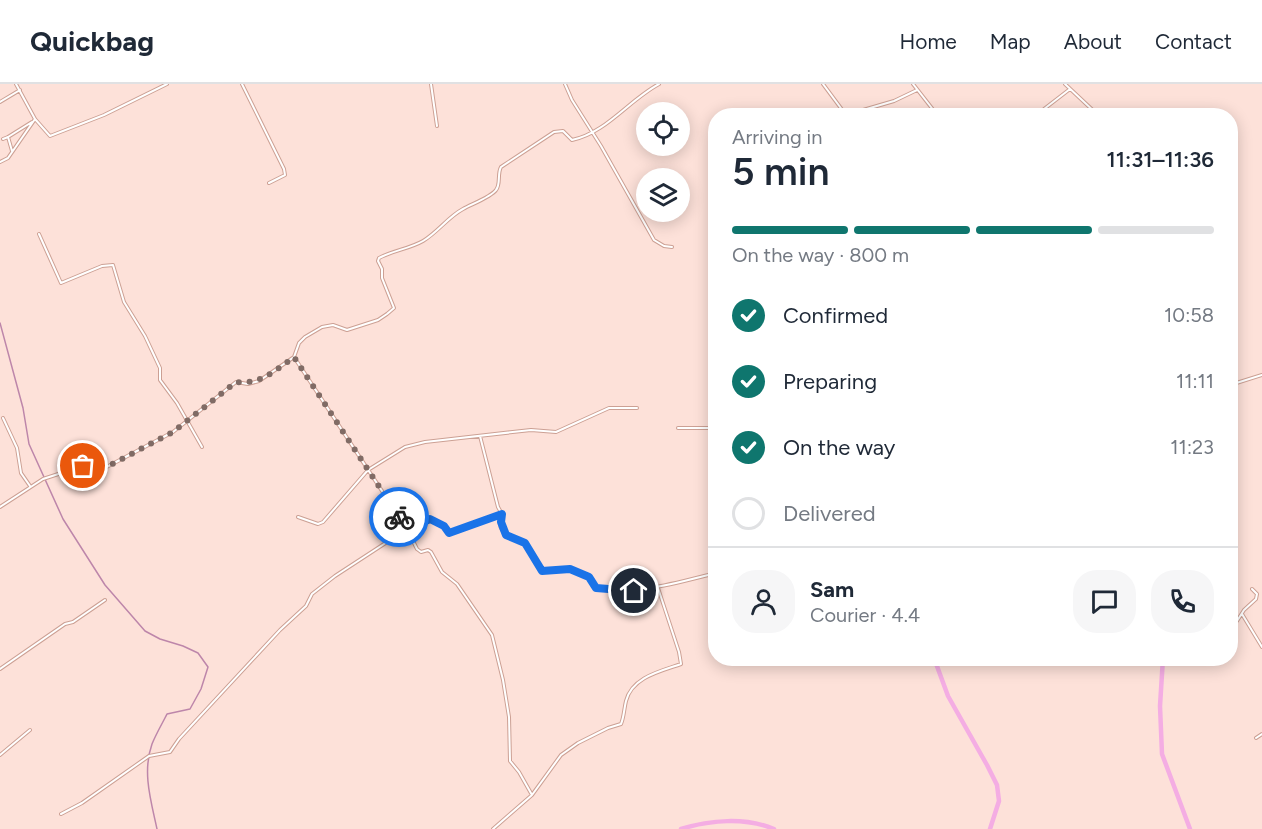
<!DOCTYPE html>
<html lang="en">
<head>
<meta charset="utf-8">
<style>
	body { margin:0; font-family:Figtree,sans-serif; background:#f6f6f7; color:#1f2937; height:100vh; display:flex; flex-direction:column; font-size:22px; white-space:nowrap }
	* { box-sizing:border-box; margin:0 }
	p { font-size:20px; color:#747a83 }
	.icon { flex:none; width:33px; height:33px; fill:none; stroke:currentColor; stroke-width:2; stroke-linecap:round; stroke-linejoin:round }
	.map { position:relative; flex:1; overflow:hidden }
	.panel { position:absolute; left:708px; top:24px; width:530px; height:558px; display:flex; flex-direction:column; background:#fff; border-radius:24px; box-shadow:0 3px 15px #0003 }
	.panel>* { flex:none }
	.tools { position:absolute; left:636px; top:18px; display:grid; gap:12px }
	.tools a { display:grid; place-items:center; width:54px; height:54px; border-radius:50%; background:#fff; box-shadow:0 3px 15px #0003; font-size:30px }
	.pin { position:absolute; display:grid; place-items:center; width:51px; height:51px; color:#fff; margin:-26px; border:3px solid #fff; border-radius:50%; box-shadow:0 2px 6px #0007 }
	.courier { position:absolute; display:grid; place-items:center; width:60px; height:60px; margin:-30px; border:4px solid #1a73e8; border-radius:50%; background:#fff; color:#222; box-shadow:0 2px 8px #0007 }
	.summary em { font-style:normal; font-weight:600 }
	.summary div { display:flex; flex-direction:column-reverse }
	.summary { display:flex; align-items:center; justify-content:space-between; height:102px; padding:0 24px }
	h1 { font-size:39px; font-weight:600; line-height:45px }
	.bar { display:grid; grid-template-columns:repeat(4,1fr); gap:9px 6px; align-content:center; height:72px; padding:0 24px }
	.bar i { height:8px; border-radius:4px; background:#e0e1e3 }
	.bar .current { background:#0f766e }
	.bar p { grid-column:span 4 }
	.line { display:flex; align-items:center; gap:15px; padding:0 24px; border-top:2px solid #e0e1e3 }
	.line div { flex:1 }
	.round { display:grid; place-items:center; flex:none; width:63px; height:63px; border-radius:24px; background:#f6f6f7 }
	ol { padding:0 24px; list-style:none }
	li { display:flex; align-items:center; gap:18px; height:66px }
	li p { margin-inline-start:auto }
	li .icon { padding:6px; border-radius:50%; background:#0f766e; color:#fff; stroke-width:4 }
	li:last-child { color:#747a83 }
	li i { width:33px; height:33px; border:3px solid #e0e1e3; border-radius:50% }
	header { display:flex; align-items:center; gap:36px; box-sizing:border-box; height:84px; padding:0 30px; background:#fff; border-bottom:2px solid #e0e1e3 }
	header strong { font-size:28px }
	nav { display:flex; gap:33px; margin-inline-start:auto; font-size:21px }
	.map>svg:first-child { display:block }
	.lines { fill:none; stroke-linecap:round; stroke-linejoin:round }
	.stream { stroke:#bd86aa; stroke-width:1.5 }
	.river { stroke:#f4ade3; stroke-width:4.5 }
	.minor-casing { stroke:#cca094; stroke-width:4 }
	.minor { stroke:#fff; stroke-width:2 }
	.done { stroke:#806b65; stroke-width:6; stroke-dasharray:0 10.8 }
	.route { stroke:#1a73e8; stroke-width:8 }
</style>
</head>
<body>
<header>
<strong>Quickbag</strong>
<nav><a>Home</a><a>Map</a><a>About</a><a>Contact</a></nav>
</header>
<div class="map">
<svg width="1262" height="745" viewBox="0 0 1262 745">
	<rect width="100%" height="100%" fill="#fde1d9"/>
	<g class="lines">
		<path class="stream" d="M0,239L23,324L29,360L63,435L105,501L145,547L160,555L183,562L198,569L208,583L201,605L190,625L167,630C162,640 156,650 152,660C142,688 151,717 157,745"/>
		<path class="river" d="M934,574L948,612L987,681L997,701L999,717L990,745
			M1163,574L1160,622L1162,670L1190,745
			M681,745C710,736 745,733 774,745"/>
		<defs>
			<path id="minor" d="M16,0L35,35L50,52L104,31L167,0
				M242,0L284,85L285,91L269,99
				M431,0L437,42
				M565,0L572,16L601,62L654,156L664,162L672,163
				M823,0L846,31L894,17L917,6
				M913,0L938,32
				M1065,0L1099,32
				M0,18L20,6
				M1035,32L1070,5
				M8,53L32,38
				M3,55L8,53L12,67
				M0,78L8,74L35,35
				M39,150L61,199L102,182L113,181L124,218L145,252L160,284V296L177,319L202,363
				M294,273L407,445L417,465L421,468L428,466L431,468L442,488L457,500L492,551L503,596L509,633L510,677L519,688L532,711
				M1230,301L1262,291
				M3,334L17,364L21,389L30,402
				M678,344H716
				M480,352L498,423L502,430C493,454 517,450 526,461C532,469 535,479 542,487L570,485L589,493L596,504C638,511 675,499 716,489
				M0,423L43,395L83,382L99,387L173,348L236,298L248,300L259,297L294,273L299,259L305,253L322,243L333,241L347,246L378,236L387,230L394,224L382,194V185L378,177L379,174C394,166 409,165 423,157C438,148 448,133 463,125C472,120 491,113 496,106C501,100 497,90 501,83L554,48L563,47L572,56C606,49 629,16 659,0
				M298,433L318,440L323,438L368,386L405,363L425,358L531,346L556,348L609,324H637
				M1242,530L1262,563
				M1230,543L1237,537L1244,526L1256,515L1257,510L1252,505
				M0,585L65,540L73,538L105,516
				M1256,654L1262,650
				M0,671L30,646
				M61,730L82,719L149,672L170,668L179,655L280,546L306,522L312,510L335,492L407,445L430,435L444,442L449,449L502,430
				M493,745L532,711L561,671L578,659L608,644L621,640C624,633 624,625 626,617C632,593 661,587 681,580L679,568L658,504"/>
		</defs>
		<use href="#minor" class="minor-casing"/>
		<use href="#minor" class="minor"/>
	</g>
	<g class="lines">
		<path class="done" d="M83,382L99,387L173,348L236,298C260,301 276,286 294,273L399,433"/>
		<path class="route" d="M399,433L407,445L430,435L444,442L449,449L502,430L501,438L506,451L525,459L542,487L570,485L589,493L596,504L634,507"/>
	</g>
</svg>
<div class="tools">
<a><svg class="icon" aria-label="locate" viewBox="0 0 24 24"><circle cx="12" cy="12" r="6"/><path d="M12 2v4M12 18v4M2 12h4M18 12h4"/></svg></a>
<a><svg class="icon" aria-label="layers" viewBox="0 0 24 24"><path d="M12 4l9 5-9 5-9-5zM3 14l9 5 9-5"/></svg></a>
</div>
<div class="pin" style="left:83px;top:382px;background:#ea580c"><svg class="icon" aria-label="bag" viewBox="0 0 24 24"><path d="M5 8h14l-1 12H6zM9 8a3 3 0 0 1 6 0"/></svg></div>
<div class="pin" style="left:634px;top:507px;background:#1f2937"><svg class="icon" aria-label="home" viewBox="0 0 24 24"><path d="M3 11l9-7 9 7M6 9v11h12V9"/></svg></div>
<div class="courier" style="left:399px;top:433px"><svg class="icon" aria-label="bike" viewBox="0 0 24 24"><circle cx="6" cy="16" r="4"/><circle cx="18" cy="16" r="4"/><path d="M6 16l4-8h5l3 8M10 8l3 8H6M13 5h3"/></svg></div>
<section class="panel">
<div class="summary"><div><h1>5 min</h1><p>Arriving in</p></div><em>11:31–11:36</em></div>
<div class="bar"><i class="current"></i><i class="current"></i><i class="current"></i><i></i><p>On the way · 800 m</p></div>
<ol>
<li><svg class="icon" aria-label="check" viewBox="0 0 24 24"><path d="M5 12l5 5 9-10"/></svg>Confirmed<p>10:58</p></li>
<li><svg class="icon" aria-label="check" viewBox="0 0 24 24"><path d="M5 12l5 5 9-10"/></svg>Preparing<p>11:11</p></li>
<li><svg class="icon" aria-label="check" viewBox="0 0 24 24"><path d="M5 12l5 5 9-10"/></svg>On the way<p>11:23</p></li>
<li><i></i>Delivered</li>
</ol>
<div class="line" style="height:108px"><a class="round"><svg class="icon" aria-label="person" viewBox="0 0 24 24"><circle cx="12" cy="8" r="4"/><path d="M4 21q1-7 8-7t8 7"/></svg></a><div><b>Sam</b><p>Courier · 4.4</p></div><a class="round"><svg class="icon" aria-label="chat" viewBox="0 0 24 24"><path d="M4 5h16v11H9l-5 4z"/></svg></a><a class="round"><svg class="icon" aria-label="phone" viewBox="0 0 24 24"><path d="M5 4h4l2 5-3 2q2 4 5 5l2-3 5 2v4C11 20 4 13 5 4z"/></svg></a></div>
</section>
</div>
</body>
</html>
